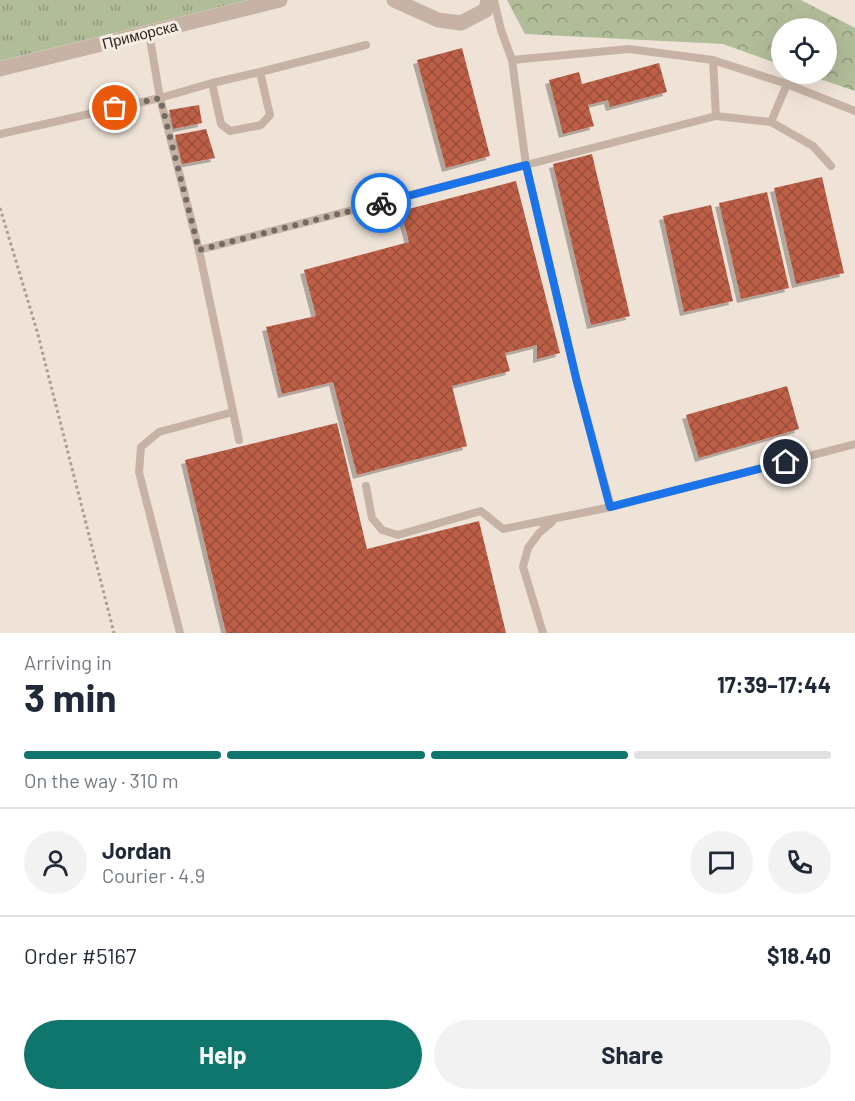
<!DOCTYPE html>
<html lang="en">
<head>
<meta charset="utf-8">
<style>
	body { margin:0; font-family:Barlow,sans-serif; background:#f2f2f3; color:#1f2937; height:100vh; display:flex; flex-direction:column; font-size:22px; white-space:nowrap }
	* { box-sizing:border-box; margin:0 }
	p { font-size:20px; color:#747a83 }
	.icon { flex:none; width:33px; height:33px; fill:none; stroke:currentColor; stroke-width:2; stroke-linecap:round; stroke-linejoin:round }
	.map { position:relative; height:633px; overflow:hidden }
	.sheet { display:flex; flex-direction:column; background:#fff; flex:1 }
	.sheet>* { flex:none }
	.buttons { position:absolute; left:771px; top:18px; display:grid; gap:12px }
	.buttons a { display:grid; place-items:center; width:66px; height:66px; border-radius:50%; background:#fff; box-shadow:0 6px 24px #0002; font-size:30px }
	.pin { position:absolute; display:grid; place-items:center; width:51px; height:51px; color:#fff; margin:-26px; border:3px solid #fff; border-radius:50%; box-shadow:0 2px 6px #0007 }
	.courier { position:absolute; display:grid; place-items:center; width:60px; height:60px; margin:-30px; border:4px solid #1a73e8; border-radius:50%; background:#fff; color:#222; box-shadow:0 2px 8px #0007 }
	.overview em { font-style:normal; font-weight:700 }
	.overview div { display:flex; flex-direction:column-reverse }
	.overview { display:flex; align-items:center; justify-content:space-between; height:102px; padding:0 24px }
	h1 { font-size:39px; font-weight:700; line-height:45px }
	.bar { display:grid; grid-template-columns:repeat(4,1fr); gap:9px 6px; align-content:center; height:72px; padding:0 24px }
	.bar i { height:8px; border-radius:4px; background:#e0e1e3 }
	.bar .active { background:#0f766e }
	.bar p { grid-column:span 4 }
	.line { display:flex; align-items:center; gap:15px; padding:0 24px; border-top:2px solid #e0e1e3 }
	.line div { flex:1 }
	.round { display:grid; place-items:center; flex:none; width:63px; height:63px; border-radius:32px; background:#f2f2f3 }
	.cta { display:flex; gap:12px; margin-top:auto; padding:12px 24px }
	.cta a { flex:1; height:69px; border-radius:36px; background:#0f766e; color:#fff; font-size:24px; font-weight:700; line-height:69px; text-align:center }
	.cta a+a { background:#f2f2f3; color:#1f2937 }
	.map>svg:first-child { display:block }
	.grass { fill:url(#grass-tufts) }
	.forest { fill:url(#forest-crowns) }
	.building { fill:url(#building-cross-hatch); filter:url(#shadow) }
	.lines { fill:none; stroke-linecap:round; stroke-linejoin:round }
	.path { stroke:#b19d8f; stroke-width:3; stroke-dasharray:3 3; stroke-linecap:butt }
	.service { stroke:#c6b3a5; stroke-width:8 }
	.minor { stroke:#c6b3a5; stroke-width:15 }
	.done { stroke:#746a64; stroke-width:6; stroke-dasharray:0 10.8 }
	.route { stroke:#1a73e8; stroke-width:8 }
	.labels { text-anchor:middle; stroke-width:6; stroke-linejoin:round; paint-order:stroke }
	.street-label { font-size:15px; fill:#322926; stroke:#f7ede3 }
</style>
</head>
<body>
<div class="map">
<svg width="855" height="633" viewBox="0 0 855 633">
	<defs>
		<pattern id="grass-tufts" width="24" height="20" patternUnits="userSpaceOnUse" patternTransform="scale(1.5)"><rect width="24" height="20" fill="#b1bc99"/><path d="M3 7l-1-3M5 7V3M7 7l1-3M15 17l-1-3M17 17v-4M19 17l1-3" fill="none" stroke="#91997d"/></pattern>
		<pattern id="forest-crowns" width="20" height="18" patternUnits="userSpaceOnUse" patternTransform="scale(1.5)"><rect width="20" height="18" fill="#b1bc99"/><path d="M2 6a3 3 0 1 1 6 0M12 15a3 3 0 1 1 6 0" fill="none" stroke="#91997d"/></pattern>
		<pattern id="building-cross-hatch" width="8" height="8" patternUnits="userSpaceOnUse" patternTransform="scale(1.5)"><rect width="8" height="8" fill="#be6047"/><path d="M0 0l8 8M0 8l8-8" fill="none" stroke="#9b4f3b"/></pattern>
		<filter id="shadow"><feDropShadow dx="-4" dy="4" stdDeviation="0" flood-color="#0004"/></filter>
	</defs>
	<rect width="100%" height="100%" fill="#efe3d8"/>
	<path class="grass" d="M0,0H248L0,61Z"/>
	<path class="forest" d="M507,0H801L855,28V91L805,74H826V28H782L781,65L723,44L525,34Z"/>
	<path class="building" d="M462,48L490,156L446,168L417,60Z
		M659,63L667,92L610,107L608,100L588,105L594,126L563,134L549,80L579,72L582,84Z
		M199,105L202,123L173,129L169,110Z
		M206,129L215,158L182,164L175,135Z
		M592,154L630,316L591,325L553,164Z
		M822,177L844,273L796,284L774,188Z
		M516,181L560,353L537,359V345L505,353L510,371L452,386L467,446L357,475L333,382L282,394L266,327L316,316L304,270L409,242L401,211Z
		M767,192L789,288L741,299L719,203Z
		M711,205L733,301L684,312L663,216Z
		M787,386L799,429L699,458L686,415Z
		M337,423L367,549L479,521L506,633H226L185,460Z"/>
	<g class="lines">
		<path class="path" d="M0,208L37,331L114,633"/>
		<path class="service" d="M366,45L260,72L270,115L261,125L230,131L221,124L212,83L160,98L199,250L526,165L512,60L501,30L494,0
			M512,60L629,49L713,60L787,84L855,111
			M713,60L716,116
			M212,83L260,72
			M771,122L787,84
			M0,134L160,98L149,33
			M199,250L239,440
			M366,486L372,518L382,530L398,535L481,511L503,529L611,507L577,382L526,165L716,116L771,122L813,146L831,166
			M611,507L855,444
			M180,633L139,472L141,447L159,432L233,412
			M543,633L523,567L528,548L539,533L552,522"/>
		<path class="minor" d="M394,0L438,20L461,23L486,10L488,0
			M0,69L280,0"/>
	</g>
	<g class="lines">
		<path class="done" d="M115,108L160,98L199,250L381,203"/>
		<path class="route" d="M381,203L526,165L577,382L610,507L786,462"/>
	</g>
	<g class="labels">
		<g class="street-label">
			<text transform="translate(140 35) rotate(-14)" y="5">Приморска</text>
		</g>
	</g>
</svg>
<div class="buttons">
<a><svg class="icon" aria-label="locate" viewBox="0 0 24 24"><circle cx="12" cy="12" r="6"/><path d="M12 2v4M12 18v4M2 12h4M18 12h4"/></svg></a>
</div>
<div class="pin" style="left:115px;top:108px;background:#ea580c"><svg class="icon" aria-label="bag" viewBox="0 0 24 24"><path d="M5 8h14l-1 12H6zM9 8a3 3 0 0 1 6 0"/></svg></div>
<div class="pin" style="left:786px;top:462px;background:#1f2937"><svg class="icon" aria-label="home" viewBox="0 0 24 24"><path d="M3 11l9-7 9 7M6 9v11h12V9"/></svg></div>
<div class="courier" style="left:381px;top:203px"><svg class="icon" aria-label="bike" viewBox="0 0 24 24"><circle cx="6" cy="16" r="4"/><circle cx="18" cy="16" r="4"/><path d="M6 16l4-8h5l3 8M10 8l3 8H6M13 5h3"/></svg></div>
</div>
<section class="sheet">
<div class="overview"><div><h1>3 min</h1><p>Arriving in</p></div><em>17:39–17:44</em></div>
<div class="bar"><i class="active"></i><i class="active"></i><i class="active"></i><i></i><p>On the way · 310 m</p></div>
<div class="line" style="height:108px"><a class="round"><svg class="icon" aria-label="person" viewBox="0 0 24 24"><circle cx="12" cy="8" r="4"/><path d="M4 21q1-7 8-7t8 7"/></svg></a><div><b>Jordan</b><p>Courier · 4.9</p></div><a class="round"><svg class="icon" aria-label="chat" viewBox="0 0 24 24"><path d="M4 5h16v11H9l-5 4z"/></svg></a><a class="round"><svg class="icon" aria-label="phone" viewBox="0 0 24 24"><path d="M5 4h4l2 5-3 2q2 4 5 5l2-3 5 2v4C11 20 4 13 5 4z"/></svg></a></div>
<div class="line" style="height:78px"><div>Order #5167</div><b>$18.40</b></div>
<div class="cta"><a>Help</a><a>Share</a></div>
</section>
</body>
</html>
